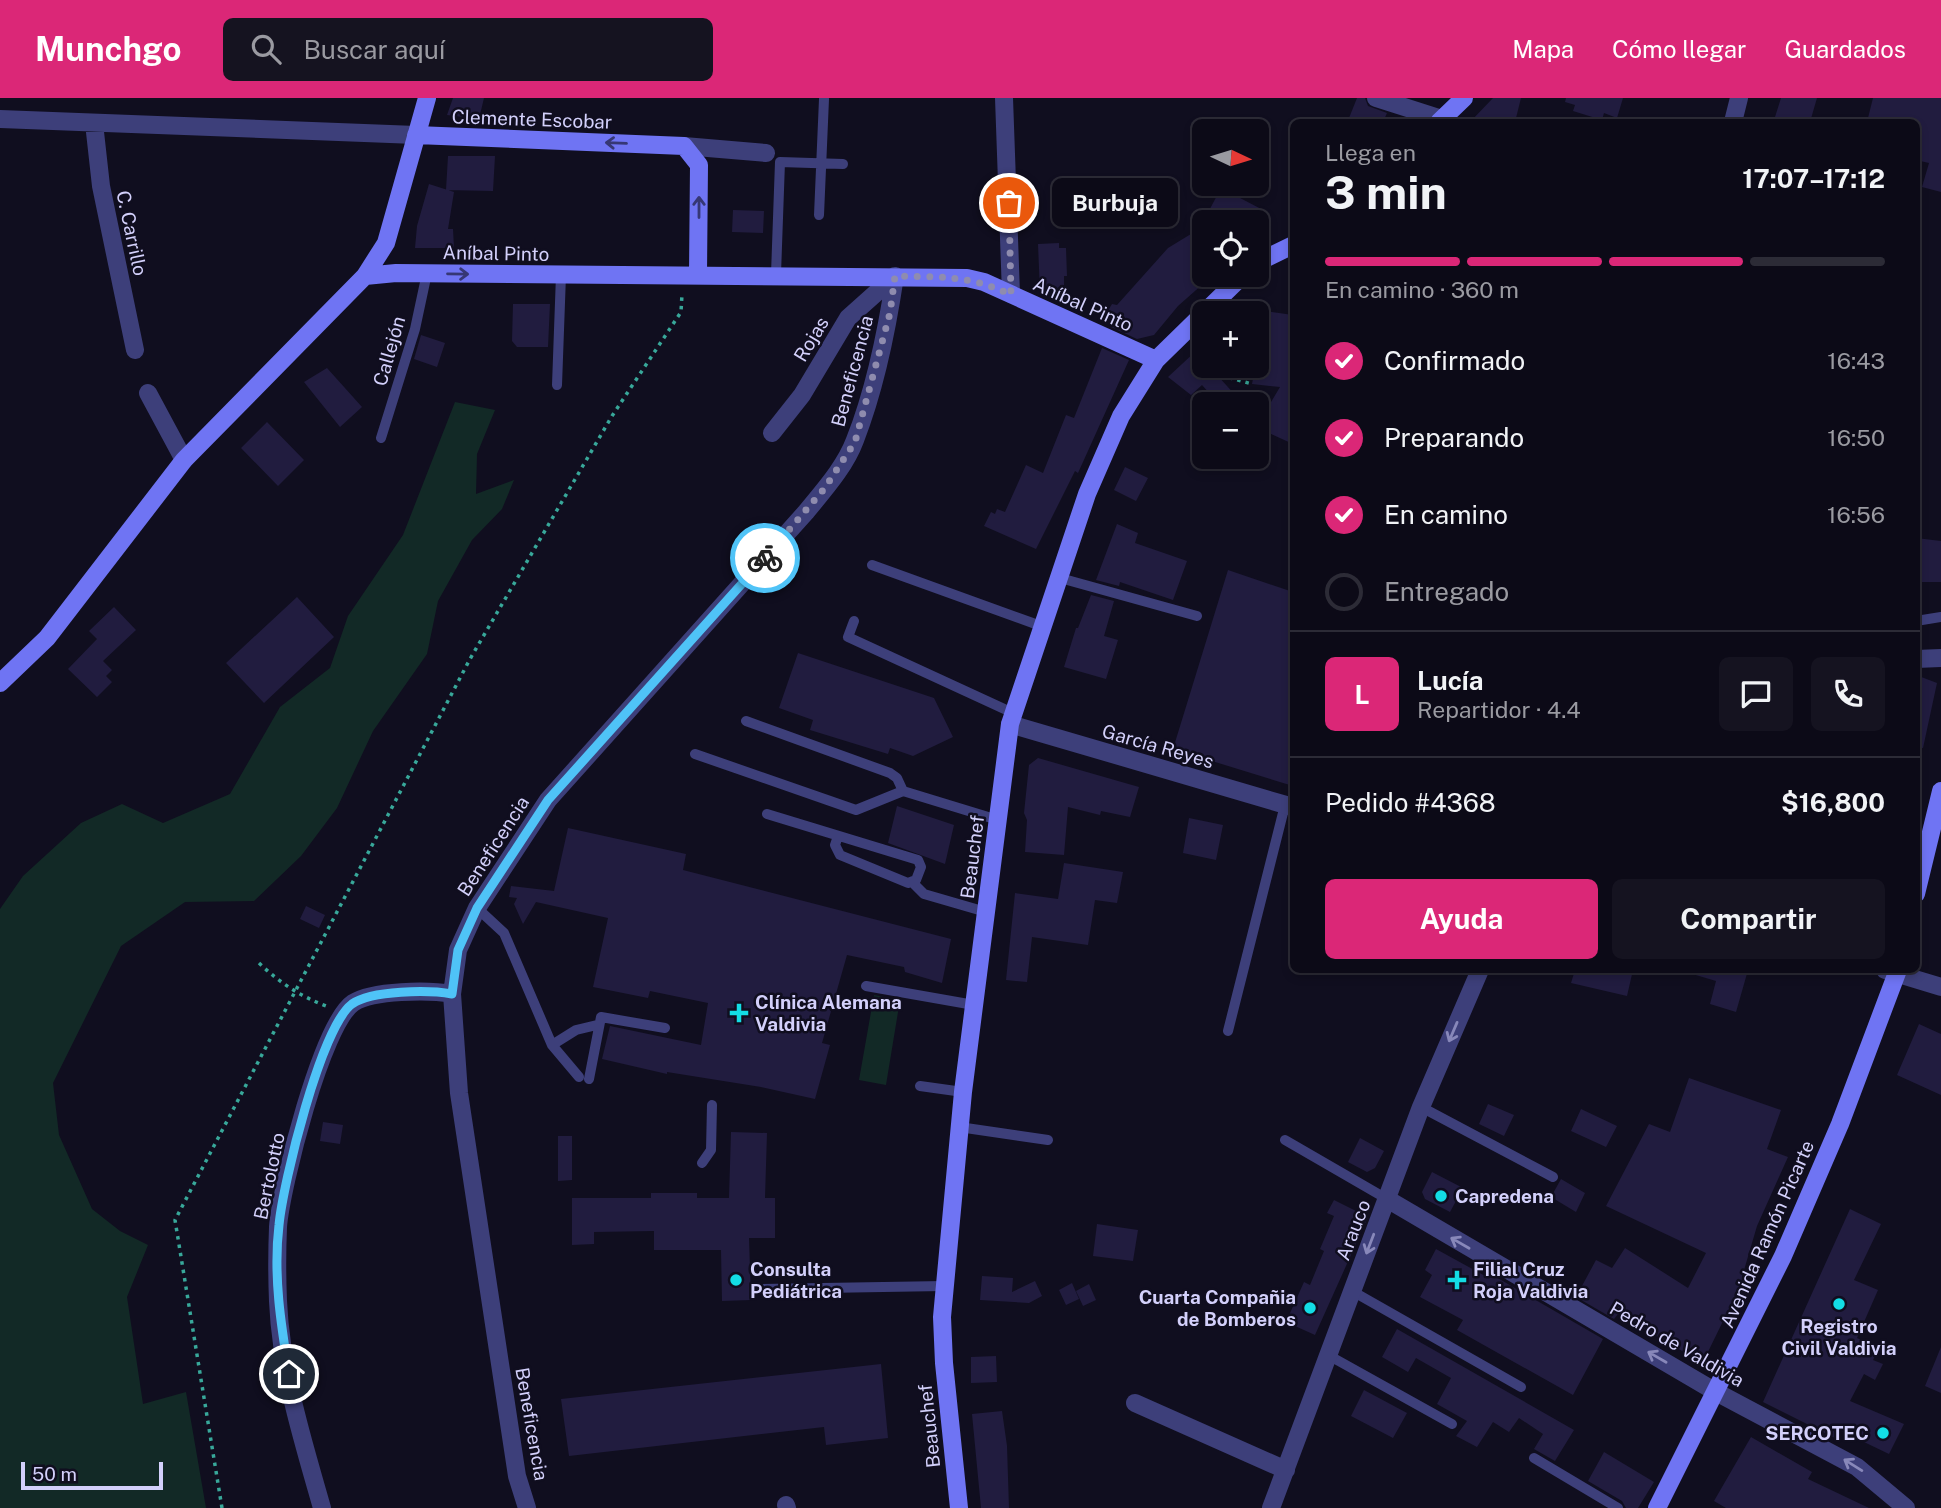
<!DOCTYPE html>
<html lang="es">
<head>
<meta charset="utf-8">
<style>
	body { margin:0; font-family:"Public Sans",sans-serif; background:#151320; color:#f1f3f6; height:100vh; display:flex; flex-direction:column; font-size:26px; white-space:nowrap }
	* { box-sizing:border-box; margin:0 }
	p { font-size:23px; color:#9a9aa1 }
	.icon { flex:none; width:38px; height:38px; fill:none; stroke:currentColor; stroke-width:2; stroke-linecap:round; stroke-linejoin:round }
	.map { position:relative; flex:1; overflow:hidden }
	.side { position:absolute; left:1290px; top:21px; width:630px; height:854px; display:flex; flex-direction:column; background:#0c0a17; border-radius:10px; box-shadow:0 4px 10px #0003,0 0 0 2px #2c2b36 }
	.side>* { flex:none }
	.needle { width:46px; rotate:94deg }
	.fabs { position:absolute; left:1192px; top:21px; display:grid; gap:14px }
	.fabs a { display:grid; place-items:center; width:77px; height:77px; border-radius:10px; background:#0c0a17; box-shadow:0 4px 10px #0003,0 0 0 2px #2c2b36; font-size:35px }
	.scale { position:absolute; left:21px; bottom:18px; width:142px; box-sizing:border-box; padding-left:7px; border:4px solid #d3d0fb; border-top:0; font-size:19px; line-height:24px; white-space:nowrap; color:#d3d0fb; -webkit-text-stroke:5px #100e1f; paint-order:stroke }
	.pin { position:absolute; display:grid; place-items:center; width:60px; height:60px; color:#fff; margin:-30px; border:4px solid #fff; border-radius:50%; box-shadow:0 2px 7px #0007 }
	.courier { position:absolute; display:grid; place-items:center; width:70px; height:70px; margin:-35px; border:5px solid #4fc3f7; border-radius:50%; background:#fff; color:#222; box-shadow:0 2px 9px #0007 }
	.bubble { position:absolute; height:49px; border-radius:10px; background:#0c0a17; box-shadow:0 4px 10px #0003,0 0 0 2px #2c2b36; font-size:23px; font-weight:700; line-height:49px; text-align:center }
	.overview em { font-style:normal; font-weight:700 }
	.overview div { display:flex; flex-direction:column-reverse }
	.overview { display:flex; align-items:center; justify-content:space-between; height:119px; padding:0 35px }
	h1 { font-size:46px; font-weight:700; line-height:52px }
	.bar { display:grid; grid-template-columns:repeat(4,1fr); gap:10px 7px; align-content:center; height:84px; padding:0 35px }
	.bar i { height:9px; border-radius:5px; background:#2c2b36 }
	.bar .selected { background:#db2777 }
	.bar p { grid-column:span 4 }
	.line { display:flex; align-items:center; gap:18px; padding:0 35px; border-top:2px solid #2c2b36 }
	.line div { flex:1 }
	.round { display:grid; place-items:center; flex:none; width:74px; height:74px; border-radius:10px; background:#151320 }
	ol { padding:0 35px; list-style:none }
	li { display:flex; align-items:center; gap:21px; height:77px }
	li p { margin-inline-start:auto }
	li .icon { padding:7px; border-radius:50%; background:#db2777; color:#fff; stroke-width:4 }
	li:last-child { color:#9a9aa1 }
	li i { width:38px; height:38px; border:4px solid #2c2b36; border-radius:50% }
	.primary-button { display:flex; gap:14px; margin-top:auto; padding:14px 35px }
	.primary-button a { flex:1; height:80px; border-radius:10px; background:#db2777; color:#fff; font-size:28px; font-weight:700; line-height:80px; text-align:center }
	.primary-button a+a { background:#151320; color:#f1f3f6 }
	header { display:flex; align-items:center; gap:42px; box-sizing:border-box; height:98px; padding:0 35px; background:#db2777; color:#fff }
	header strong { font-size:33px }
	nav { display:flex; gap:38px; margin-inline-start:auto; font-size:24px }
	.search { width:490px; height:63px; background:#151320; display:flex; align-items:center; gap:18px; box-sizing:border-box; padding:0 24px; border-radius:10px; color:#9a9aa1; font-size:26px }
	.map>svg:first-child { display:block }
	.green { fill:#122926 }
	.building { fill:#211c3f }
	.lines { fill:none; stroke-linecap:round; stroke-linejoin:round }
	.path { stroke:#38a89a; stroke-width:3.5; stroke-dasharray:3.5 5; stroke-linecap:butt }
	.lane { stroke:#3d3f7a; stroke-width:10 }
	.street { stroke:#3d3f7a; stroke-width:18 }
	.secondary { stroke:#6f74f3; stroke-width:18 }
	.oneway { stroke:#363774 }
	.oneway2 { stroke:#8888ba }
	.done { stroke:#8f8cae; stroke-width:7; stroke-dasharray:0 12.6 }
	.route { stroke:#4fc3f7; stroke-width:9 }
	.poi-dot { fill:#13dde5; stroke:#100e1f; stroke-width:2.5 }
	.labels { text-anchor:middle; stroke-width:5; stroke-linejoin:round; paint-order:stroke }
	.street-label { font-size:19px; fill:#d3d0fb; stroke:#100e1f }
	.poi-label { font-size:19px; font-weight:bold; fill:#d3d0fb; stroke:#100e1f; text-anchor:start }
</style>
</head>
<body>
<header>
<strong>Munchgo</strong>
<div class="search"><svg class="icon" aria-label="search" viewBox="0 0 24 24"><circle cx="10" cy="10" r="6"/><path d="M15 15l6 6"/></svg>Buscar aquí</div>
<nav><a>Mapa</a><a>Cómo llegar</a><a>Guardados</a></nav>
</header>
<div class="map">
<svg width="1941" height="1410" viewBox="0 0 1941 1410">
	<rect width="100%" height="100%" fill="#100e1f"/>
	<path class="green" d="M455,304L495,312L477,356L476,396L514,382L502,411L472,442L438,503L427,556L373,633L337,710L301,758L254,803L185,804L121,848L53,985L59,1037L92,1111L120,1133L148,1147L127,1199L143,1306L186,1294L206,1410H0V811L23,778L81,725L122,706L163,725L230,696L280,609L330,570L348,518L403,437Z
		M874,897L900,902L886,987L859,982Z"/>
	<path class="building" d="M453,0H484L479,21L447,17Z
		M1357,0H1365L1368,8L1387,15L1383,24H1360L1349,20Z
		M1493,0H1521L1515,24H1470Z
		M1566,0H1623L1617,20L1604,15L1602,22L1573,13L1575,7L1565,4Z
		M1781,0H1817L1810,24L1775,19Z
		M1873,0H1941V94L1922,89L1929,65L1916,62V24H1867Z
		M448,58H495L493,93L446,92Z
		M429,86L454,94L448,131H453L454,150H415L417,128Z
		M1221,90L1263,112L1257,124H1203Z
		M733,112L764,113L763,135L732,134Z
		M1204,128V185L1178,208L1154,237L1137,241L1111,229L1112,225L1103,221L1112,206L1117,207L1168,150Z
		M1059,145V150H1066L1067,178H1064V187H1060V202L1040,195L1038,146Z
		M513,206H550L548,249H517L512,243Z
		M1265,213L1293,217V346L1256,329L1280,289L1252,286Z
		M421,237L445,245L437,269L414,261Z
		M1102,250L1129,262L1078,375L1075,373L1036,451L984,428L991,414L995,416L997,411L1005,414L1026,367L1043,375L1066,317L1074,320Z
		M1196,253L1204,262V268H1209L1236,298L1224,306H1219L1202,287L1191,297L1168,279Z
		M327,270L362,309L340,329L304,284Z
		M267,324L304,362L278,388L241,350Z
		M1125,369L1148,380L1136,403L1114,392Z
		M1117,426L1138,435L1135,445L1187,463L1173,502L1120,484L1119,488L1096,482Z
		M1916,440L1941,443V484H1916Z
		M1228,472L1293,494V688L1173,651Z
		M1091,497L1114,503L1104,538L1118,542L1106,581L1064,569L1076,530H1078Z
		M297,499L334,539L264,605L226,565Z
		M114,509L136,532L103,563L112,572L106,578L112,584L97,599L68,571L97,541L89,533Z
		M798,555L934,600L953,639L913,658L890,650L888,656L810,632L813,622L779,610Z
		M1916,577L1937,585L1923,650L1916,649Z
		M1038,660L1139,689L1130,719L1101,713L1100,717L1068,709L1064,757L1025,754L1027,722L1024,715L1029,667Z
		M897,708L954,727L945,766L888,745Z
		M1189,720L1223,727L1216,762L1183,755Z
		M568,730L686,756L683,772L951,841L942,885L905,874L904,869L847,857L822,945L830,947L815,1001L761,989L667,974V976L602,961L610,928L701,947L708,905L650,893L648,900L593,889L608,820L536,804L523,826L514,806L517,800L509,799L511,788L554,793Z
		M1064,765L1123,774L1117,805L1095,802L1088,847L1032,839L1027,884L1006,882L1015,795L1058,801Z
		M306,808L325,817L319,830L300,821Z
		M1575,872H1633L1627,898L1571,885Z
		M1690,872H1748L1736,914L1710,906L1716,883L1689,875Z
		M1919,926L1941,936V997L1897,977Z
		M1689,980L1781,1012L1767,1051L1788,1059L1757,1128L1742,1179L1744,1180L1706,1258L1696,1261L1618,1216L1614,1221L1576,1199L1596,1162L1612,1170L1625,1150L1688,1190L1706,1155L1606,1108L1649,1026L1670,1034Z
		M1488,1006L1514,1017L1504,1038L1479,1026Z
		M1581,1011L1617,1028L1606,1049L1571,1033Z
		M323,1024L343,1027L340,1046L320,1043Z
		M731,1034L767,1035L765,1100H775V1140H749L751,1202L722,1203L721,1152H654V1133L594,1134V1146L572,1147V1100H651V1095H697V1100H729Z
		M558,1038H572V1082L558,1083Z
		M1360,1040L1384,1053L1375,1070L1367,1074L1348,1064Z
		M1432,1074L1463,1090L1450,1114L1425,1101L1422,1094Z
		M1561,1081L1585,1095L1576,1114L1551,1099Z
		M1334,1102L1368,1119L1315,1237L1286,1224L1304,1184L1310,1187L1324,1153L1320,1151L1334,1118L1327,1115Z
		M1850,1111L1881,1126L1854,1182L1878,1192L1857,1240L1879,1250L1873,1262L1883,1266L1875,1282L1864,1276L1850,1303L1904,1326L1889,1356L1841,1333L1837,1341L1763,1304Z
		M1097,1126L1138,1132L1133,1163L1093,1158Z
		M1436,1151L1487,1179L1489,1175L1603,1241L1573,1297L1457,1232L1463,1222L1420,1199L1432,1177L1425,1172Z
		M982,1178L1013,1180L1012,1194L1035,1183L1042,1198L1029,1205L980,1202Z
		M1072,1185L1079,1201L1066,1207L1059,1192Z
		M1089,1186L1096,1202L1083,1208L1076,1193Z
		M1397,1231L1574,1332L1555,1363L1534,1351L1543,1336L1519,1320L1509,1334L1493,1324L1477,1349L1456,1338L1467,1323L1437,1306L1451,1280L1416,1260L1408,1274L1382,1259Z
		M1941,1249V1295L1925,1288Z
		M996,1258L997,1284L971,1285V1259Z
		M881,1266L888,1340L826,1347L824,1329L569,1358L561,1301Z
		M1364,1292L1407,1315L1393,1340L1351,1318Z
		M1002,1313L1007,1348L1009,1410H981L972,1316Z
		M1751,1339L1812,1374L1808,1381L1869,1410H1726L1714,1403Z
		M1604,1354L1654,1384L1638,1410H1626L1622,1403L1588,1383Z"/>
	<g class="lines">
		<path class="path" d="M1195,245L1204,254
			M1217,268L1227,279L1252,286
			M259,865C280,885 301,899 329,909
			M222,1410L175,1122L470,561L612,318L681,214L682,196"/>
		<path class="lane" d="M819,117L824,1
			M776,176L780,64L843,66
			M557,287L561,177
			M381,340L415,231L427,175
			M872,467L1041,528
			M1060,480L1197,518
			M854,523L848,539L1013,615
			M1916,523L1941,519
			M746,623L890,675L897,680L903,693
			M695,656L856,712L903,693
			M903,693L998,722
			M767,716L918,762L921,769L916,782L908,785L840,757L835,747L838,738
			M913,785L924,796L986,814
			M477,810L504,835L552,947L579,979
			M866,888L974,907
			M1228,933L1285,707
			M552,947L576,932L597,927
			M589,981L601,919L665,930
			M920,988L963,994
			M1421,1009L1553,1079
			M959,1029L1048,1042
			M1285,1042L1387,1101
			M702,1065L711,1052L712,1007
			M758,1191L944,1188
			M1352,1193L1521,1289
			M1328,1257L1452,1326
			M1534,1360L1618,1410"/>
		<path class="street" d="M1004,0L1011,196
			M1376,0L1442,21
			M0,21L416,37
			M1733,24L1739,0
			M94,25L101,88L135,252
			M684,48L766,55
			M148,295L184,362
			M772,335L802,297L848,220L895,178
			M1916,561L1941,560
			M1010,626L1293,709
			M1885,872L1941,889
			M1387,1101L1716,1294L1857,1369L1906,1410
			M1135,1305L1286,1372
			M786,1407L787,1410
			M322,1410C303,1343 281,1274 278,1203C277,1179 277,1153 278,1129C281,1089 322,926 353,905C373,892 429,892 452,896
			M527,1410L517,1378L459,995L452,896L458,852L477,810L548,702L806,414C823,393 845,369 855,342C875,291 887,232 895,178
			M1271,1410L1421,1009L1480,872"/>
		<path class="secondary" d="M1439,24L1464,0
			M416,37L684,48L699,67L698,176
			M1256,165L1293,147
			M365,178L396,175L967,180L984,184L1156,262
			M0,585L47,540L184,362L365,178L386,145L427,0
			M1916,796L1941,693
			M959,1410L944,1265L942,1219L963,994L1010,626L1087,396L1121,318L1156,262L1243,177
			M1657,1410L1783,1158L1840,1026L1898,872"/>
	</g>
	<defs><path id="oneway-shaft" d="M-6 0H5M1.5-3L5.5 0L1.5 3" fill="none" stroke-width="1.6" stroke-linecap="round" stroke-linejoin="round" transform="scale(1.75)"/></defs>
	<g class="oneway">
		<use href="#oneway-shaft" transform="translate(616 45) rotate(-178)"/>
		<use href="#oneway-shaft" transform="translate(699 109) rotate(-90)"/>
		<use href="#oneway-shaft" transform="translate(458 176) rotate(1)"/>
	</g>
	<g class="oneway2">
		<use href="#oneway-shaft" transform="translate(1453 934) rotate(113)"/>
		<use href="#oneway-shaft" transform="translate(1460 1145) rotate(-150)"/>
		<use href="#oneway-shaft" transform="translate(1370 1146) rotate(111)"/>
		<use href="#oneway-shaft" transform="translate(1657 1259) rotate(-150)"/>
		<use href="#oneway-shaft" transform="translate(1853 1367) rotate(-148)"/>
	</g>
	<g class="lines">
		<path class="done" d="M765,460L824,391L855,344L890,215L895,178C939,179 971,177 1011,197L1009,105"/>
		<path class="route" d="M289,1276C281,1227 273,1177 279,1127C283,1085 321,929 352,906C372,892 429,892 452,896L458,852L477,810L548,702L765,460"/>
	</g>
	<g class="poi-dot">
		<path d="M735.5 904.5h7v7h7v7h-7v7h-7v-7h-7v-7h7z"/>
		<circle cx="1441" cy="1098" r="7"/>
		<circle cx="736" cy="1182" r="7"/>
		<path d="M1453.5 1171.5h7v7h7v7h-7v7h-7v-7h-7v-7h7z"/>
		<circle cx="1839" cy="1206" r="7"/>
		<circle cx="1310" cy="1210" r="7"/>
		<circle cx="1883" cy="1335" r="7"/>
	</g>
	<g class="labels">
		<g class="street-label">
			<text transform="translate(532 21) rotate(2)" y="7">Clemente Escobar</text>
			<text transform="translate(132 135) rotate(78)" y="7">C. Carrillo</text>
			<text transform="translate(496 155) rotate(1)" y="7">Aníbal Pinto</text>
			<text transform="translate(1083 206) rotate(24)" y="7">Aníbal Pinto</text>
			<text transform="translate(811 241) rotate(-59)" y="7">Rojas</text>
			<text transform="translate(389 253) rotate(-74)" y="7">Callejón</text>
			<text transform="translate(852 273) rotate(-75)" y="7">Beneficencia</text>
			<text transform="translate(1158 648) rotate(16)" y="7">García Reyes</text>
			<text transform="translate(493 748) rotate(-57)" y="7">Beneficencia</text>
			<text transform="translate(972 759) rotate(-83)" y="7">Beauchef</text>
			<text transform="translate(269 1078) rotate(-78)" y="7">Bertolotto</text>
			<text transform="translate(1353 1132) rotate(-69)" y="7">Arauco</text>
			<text transform="translate(1767 1136) rotate(-66)" y="7">Avenida Ramón Picarte</text>
			<text transform="translate(1677 1246) rotate(30)" y="7">Pedro de Valdivia</text>
			<text transform="translate(532 1326) rotate(80)" y="7">Beneficencia</text>
			<text transform="translate(929 1328) rotate(-96)" y="7">Beauchef</text>
		</g>
		<g class="poi-label">
			<text x="755" y="911">Clínica Alemana<tspan x="755" dy="22">Valdivia</tspan></text>
			<text x="1455" y="1105">Capredena</text>
			<text x="750" y="1178">Consulta<tspan x="750" dy="22">Pediátrica</tspan></text>
			<text x="1473" y="1178">Filial Cruz<tspan x="1473" dy="22">Roja Valdivia</tspan></text>
			<text x="1296" y="1206" text-anchor="end">Cuarta Compañia<tspan x="1296" dy="22">de Bomberos</tspan></text>
			<text x="1839" y="1235" text-anchor="middle">Registro<tspan x="1839" dy="22">Civil Valdivia</tspan></text>
			<text x="1869" y="1342" text-anchor="end">SERCOTEC</text>
		</g>
	</g>
</svg>
<div class="fabs">
<a><svg class="needle" viewBox="-14 -14 28 28"><path d="M0-13l5 13h-10z" fill="#e53935"/><path d="M0 13l5-13h-10z" fill="#9a9aa1"/></svg></a>
<a><svg class="icon" aria-label="locate" viewBox="0 0 24 24"><circle cx="12" cy="12" r="6"/><path d="M12 2v4M12 18v4M2 12h4M18 12h4"/></svg></a>
<a>+</a>
<a>−</a>
</div>
<div class="scale">50 m</div>
<div class="pin" style="left:1009px;top:105px;background:#ea580c"><svg class="icon" aria-label="bag" viewBox="0 0 24 24"><path d="M5 8h14l-1 12H6zM9 8a3 3 0 0 1 6 0"/></svg></div>
<div class="pin" style="left:289px;top:1276px;background:#1f2937"><svg class="icon" aria-label="home" viewBox="0 0 24 24"><path d="M3 11l9-7 9 7M6 9v11h12V9"/></svg></div>
<div class="courier" style="left:765px;top:460px"><svg class="icon" aria-label="bike" viewBox="0 0 24 24"><circle cx="6" cy="16" r="4"/><circle cx="18" cy="16" r="4"/><path d="M6 16l4-8h5l3 8M10 8l3 8H6M13 5h3"/></svg></div>
<div class="bubble" style="left:1052px;top:80px;width:126px">Burbuja</div>
<section class="side">
<div class="overview"><div><h1>3 min</h1><p>Llega en</p></div><em>17:07–17:12</em></div>
<div class="bar"><i class="selected"></i><i class="selected"></i><i class="selected"></i><i></i><p>En camino · 360 m</p></div>
<ol>
<li><svg class="icon" aria-label="check" viewBox="0 0 24 24"><path d="M5 12l5 5 9-10"/></svg>Confirmado<p>16:43</p></li>
<li><svg class="icon" aria-label="check" viewBox="0 0 24 24"><path d="M5 12l5 5 9-10"/></svg>Preparando<p>16:50</p></li>
<li><svg class="icon" aria-label="check" viewBox="0 0 24 24"><path d="M5 12l5 5 9-10"/></svg>En camino<p>16:56</p></li>
<li><i></i>Entregado</li>
</ol>
<div class="line" style="height:126px"><b class="round" style="background:#db2777;color:#fff">L</b><div><b>Lucía</b><p>Repartidor · 4.4</p></div><a class="round"><svg class="icon" aria-label="chat" viewBox="0 0 24 24"><path d="M4 5h16v11H9l-5 4z"/></svg></a><a class="round"><svg class="icon" aria-label="phone" viewBox="0 0 24 24"><path d="M5 4h4l2 5-3 2q2 4 5 5l2-3 5 2v4C11 20 4 13 5 4z"/></svg></a></div>
<div class="line" style="height:91px"><div>Pedido #4368</div><b>$16,800</b></div>
<div class="primary-button"><a>Ayuda</a><a>Compartir</a></div>
</section>
</div>
</body>
</html>
